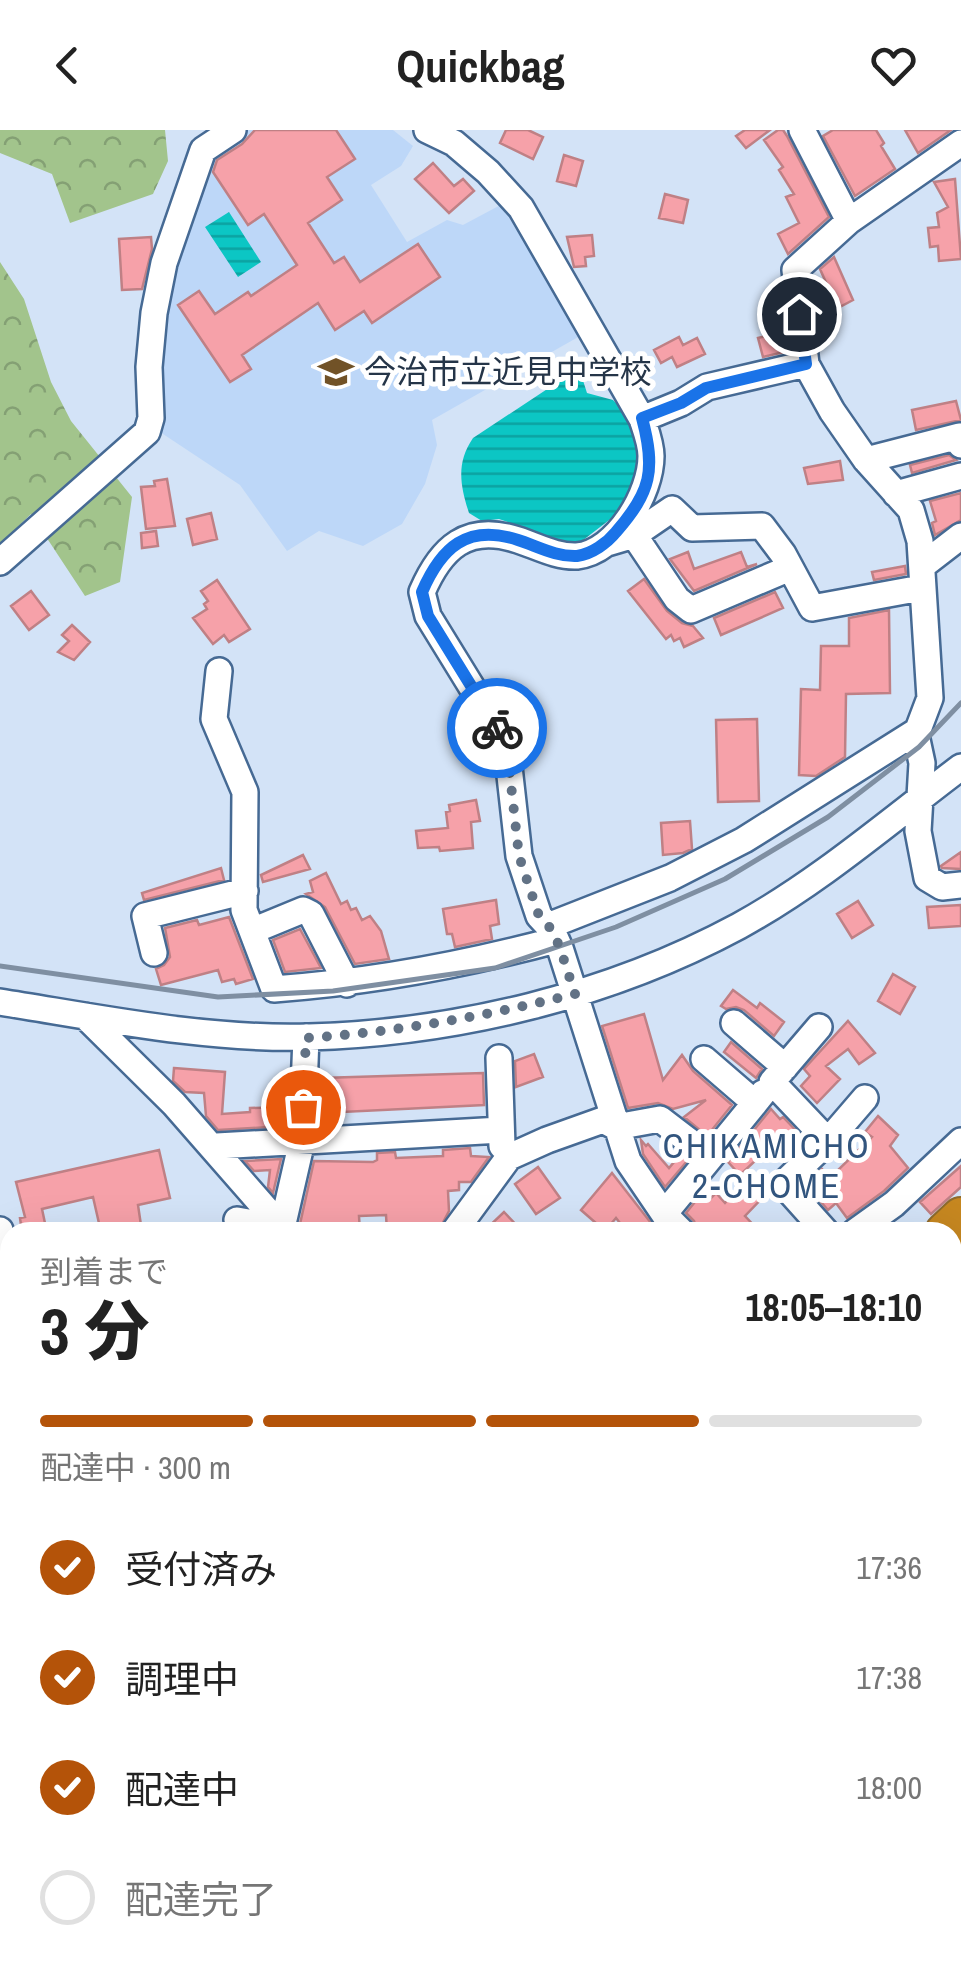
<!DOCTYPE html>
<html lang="ja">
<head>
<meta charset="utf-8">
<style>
	body { margin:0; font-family:"Archivo Narrow","Noto Sans JP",sans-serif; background:#f2f2f2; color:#222; height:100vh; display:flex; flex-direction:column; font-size:38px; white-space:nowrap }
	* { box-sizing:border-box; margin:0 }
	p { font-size:32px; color:#767676 }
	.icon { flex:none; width:55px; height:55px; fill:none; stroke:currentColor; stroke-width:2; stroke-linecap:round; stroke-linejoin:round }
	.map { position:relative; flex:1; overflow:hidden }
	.drawer { position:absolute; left:0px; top:1092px; width:962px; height:752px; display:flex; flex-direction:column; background:#fff; border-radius:30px 30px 0 0; box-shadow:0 10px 40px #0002 }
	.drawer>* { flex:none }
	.pin { position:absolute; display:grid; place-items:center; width:85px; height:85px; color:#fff; margin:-42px; border:5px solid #fff; border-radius:50%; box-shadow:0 2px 10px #0007 }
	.courier { position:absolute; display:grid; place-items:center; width:100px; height:100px; margin:-50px; border:8px solid #1a73e8; border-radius:50%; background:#fff; color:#222; box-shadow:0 2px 12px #0007 }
	.head em { font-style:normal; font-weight:800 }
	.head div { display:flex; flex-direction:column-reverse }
	.head { display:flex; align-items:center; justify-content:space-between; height:170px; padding:0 40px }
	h1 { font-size:65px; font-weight:800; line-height:75px }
	.bar { display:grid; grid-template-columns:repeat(4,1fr); gap:15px 10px; align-content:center; height:120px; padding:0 40px }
	.bar i { height:12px; border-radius:8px; background:#e0e0e0 }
	.bar .selected { background:#b45309 }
	.bar p { grid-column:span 4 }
	ol { padding:0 40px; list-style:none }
	li { display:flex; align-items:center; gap:30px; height:110px }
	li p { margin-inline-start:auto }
	li .icon { padding:10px; border-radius:50%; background:#b45309; color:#fff; stroke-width:4 }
	li:last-child { color:#767676 }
	li i { width:55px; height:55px; border:5px solid #e0e0e0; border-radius:50% }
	header { display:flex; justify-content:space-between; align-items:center; height:130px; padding:0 40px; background:#fff; font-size:45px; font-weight:800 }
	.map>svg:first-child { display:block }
	.built { fill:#bdd7f8 }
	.forest { fill:url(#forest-crowns) }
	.water { fill:url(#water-rules) }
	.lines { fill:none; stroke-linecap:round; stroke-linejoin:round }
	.river { stroke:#0cc6c4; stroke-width:30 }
	.building { fill:#f6a1a9; stroke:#bf8085; stroke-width:2.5 }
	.minor-casing { stroke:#466a94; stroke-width:30 }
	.highway-casing { stroke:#8e6a2e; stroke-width:42 }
	.minor { stroke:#fff; stroke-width:25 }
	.highway { stroke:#c68720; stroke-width:38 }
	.rail { stroke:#7f8fa2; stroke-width:5 }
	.done { stroke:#627285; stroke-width:10; stroke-dasharray:0 18 }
	.route { stroke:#1a73e8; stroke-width:12 }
	.labels { text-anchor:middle; stroke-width:10; stroke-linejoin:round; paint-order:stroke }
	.poi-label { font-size:32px; fill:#253548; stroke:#fff; text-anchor:start }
	.neighbourhood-label { font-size:35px; letter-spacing:2.5px; fill:#32557e; stroke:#fff }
</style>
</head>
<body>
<header><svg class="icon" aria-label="back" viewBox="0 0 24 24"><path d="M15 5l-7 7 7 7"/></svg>Quickbag<svg class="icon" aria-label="heart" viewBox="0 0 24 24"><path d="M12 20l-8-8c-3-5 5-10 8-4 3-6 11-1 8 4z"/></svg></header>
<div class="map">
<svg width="961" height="1844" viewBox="0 0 961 1844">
	<defs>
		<pattern id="forest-crowns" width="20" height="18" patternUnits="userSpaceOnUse" patternTransform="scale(2.5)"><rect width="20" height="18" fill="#a2c48c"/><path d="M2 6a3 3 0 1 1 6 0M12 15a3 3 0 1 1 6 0" fill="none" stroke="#84a074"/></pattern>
		<pattern id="water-rules" width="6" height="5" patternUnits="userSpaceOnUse" patternTransform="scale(2.5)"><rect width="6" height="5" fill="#0cc6c4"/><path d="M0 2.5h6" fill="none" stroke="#0ca2a1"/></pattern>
	</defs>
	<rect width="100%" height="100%" fill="#d3e3f7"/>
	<path class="built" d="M245,0H393L413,16L401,36L371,55L407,112L447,90L463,95L508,71L580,206L432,290L437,315L425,354L402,394L363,416L319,401L287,421L240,355L160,302L155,279L161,172L207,25Z"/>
	<path class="forest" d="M0,0H165L168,31L153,64L70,93L52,44L0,23Z
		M0,132L24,169L51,252L71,291L132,367L120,452L85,466L31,384L0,414Z
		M639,1835H676L714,1844L721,1835H779L778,1844H620Z"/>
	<path class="water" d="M229,82L261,132L238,147L205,97Z
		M579,238L587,263L613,270L621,278L637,313L639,333L634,353L617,384L582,411L568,413L499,389L482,391L469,383C460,355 456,333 473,308Z"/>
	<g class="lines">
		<path class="river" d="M0,1444L10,1457"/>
	</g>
	<path class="building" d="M255,0H336L355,29L327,47L342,70L308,93L334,133L344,127L360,152L418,114L440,147L372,193L364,181L335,200L318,173L242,225L251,239L230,252L178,175L199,161L215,184L248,162L251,166L297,135L264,84L248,95L213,42L217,30L242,14Z
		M506,0H528L543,7L533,29L500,13Z
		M745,0H770L746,18L736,6Z
		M778,0H783L787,6L829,87L788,124L778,104L799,93L786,67L794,64L779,40L783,37L764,10Z
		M833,0H876L884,13L881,16L895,39L855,66L823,6Z
		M905,0H951L918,23Z
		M564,25L583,31L576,56L557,51Z
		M433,33L454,56L463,49L474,61L449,83L415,49Z
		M955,49L961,129L939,131L938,116L930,117L928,98L939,97L937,83L948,77L934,52Z
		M665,64L688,70L683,93L659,88Z
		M592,105L594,126L585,127L586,136L574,137L567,107Z
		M151,107L152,119L142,159L122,160L119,109Z
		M834,127L853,170L834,180L824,159L828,157L820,139Z
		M785,201L788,221L763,227L758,208Z
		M679,207L683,215L697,208L705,224L677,237L672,227L661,233L654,220Z
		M956,271L961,290L916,300L912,280Z
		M949,325L956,330L912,343L910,335Z
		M840,331L843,350L808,354L804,338Z
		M167,349L175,396L146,399L141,357L155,356L154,351Z
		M961,363V390L935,405L932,393L936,391L930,371Z
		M211,383L217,409L193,415L187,389Z
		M156,401L158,416L142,418L141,403Z
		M688,422L694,439L741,422L747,437L757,434L694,461L670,429Z
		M905,436L906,444L874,450L872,442Z
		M644,449L667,481L682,493L693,496L703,508L684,517L680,508L674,511L671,505L666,509L628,461Z
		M217,450L250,499L229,512L224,505L213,514L193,488L207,479L204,474L208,471L201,461Z
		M31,461L49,485L29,500L11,476Z
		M775,462L783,478L721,505L714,488Z
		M889,480L890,563L846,564L845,627L816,646L799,645L801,559L820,560L821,516H849V488Z
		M72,495L90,512L74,530L58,522L69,511L62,505Z
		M757,589L759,671L718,672L716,590Z
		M476,670L480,691L471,692L473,718L440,721L439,717L418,718L416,701L448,698L446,682L450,681L449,675Z
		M690,691L692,719L683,723L663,725L661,693Z
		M961,722V739L942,738L941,736Z
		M303,725L310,739L263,752L261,745Z
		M221,738L224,750L144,770L142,763Z
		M326,743L341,774L347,771L351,780L356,778L362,790L370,786L381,801L389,829L355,834L325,777L306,764L313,762L310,751Z
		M496,770L499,794L490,796L492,809L455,817L452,804H447L443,779Z
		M858,771L873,795L852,808L837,784Z
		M961,775V796L929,798L927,777Z
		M229,787L253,849L236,854L234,849L222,852L218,840L161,855L156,839L164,835L170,827L165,798L197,790L199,795Z
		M300,799L321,838L285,842L273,810Z
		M893,844L915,857L900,884L878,871Z
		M733,860L757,878L760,873L784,892L774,906L744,880L736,877L726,879L721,876Z
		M644,884L663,950L682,925L693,941L732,975L707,1006L684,987L706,970L673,979L658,973L628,978L602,896Z
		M848,891L875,923L859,934L848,919L826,936L840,949L817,973L801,956L810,946L804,939Z
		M731,912L762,939L756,948L724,922Z
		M534,924L543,947L516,957L515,931Z
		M174,938L225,942L222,984L250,982V978L287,977L286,996L218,1000L206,986L204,963L185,962L173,951Z
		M483,943L484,975L322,983L321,948Z
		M771,979L780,989L783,987L805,1010L787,1028L772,1015L740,1045L728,1032Z
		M878,986L898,1005L890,1016L908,1038L884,1061L847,1088L836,1073L828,1080L806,1055L822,1039L830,1048L872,1007L865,1002Z
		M641,1010L646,1016L648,1014L669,1038L680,1025L688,1030L665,1057L643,1024Z
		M470,1018L471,1026L489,1027L471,1052H459V1060L448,1061L449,1081L438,1102L437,1096L400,1098V1102H387L386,1085L359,1086L360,1102H302L300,1094L314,1031L373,1032L377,1030V1023L395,1022L396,1028L443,1026V1020Z
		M159,1020L170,1068L138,1075L142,1102H101L93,1067L42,1079L46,1098L22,1102L20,1088L25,1087L16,1052Z
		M281,1029L273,1063L268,1057L270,1040L254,1041L245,1031Z
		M961,1036V1057L931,1084L920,1072Z
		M538,1037L560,1068L536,1084L515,1054Z
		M612,1043L651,1093L659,1102H627L616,1088L605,1101L581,1080Z
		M752,1043L769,1061L745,1086L760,1102H698L694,1091L686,1083L703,1062L710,1069L716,1063L725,1073Z
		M504,1082L523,1102H483Z"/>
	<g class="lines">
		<defs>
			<path id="minor" d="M427,0L454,13L488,42L521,78L642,289C646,301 651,314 651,326C651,363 617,422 577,426C556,427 537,416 518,410C467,393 441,418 422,462L428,486L500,603L508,628L519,726L539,786L552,800L560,818L628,1031L664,1084L682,1102
				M802,0L849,91
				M961,13L849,91L795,140L806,234L832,281L866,330L911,380L920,411L930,568L916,605L922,633L918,701L927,748L942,757L961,755
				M642,289L681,273L707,257L806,234
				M866,330L959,306L961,315
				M896,364L961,346
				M634,405L677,469L691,480L790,438
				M607,413L634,405L672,379L692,398L762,396L783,424L812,478L921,458
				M0,432L147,302L151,288L149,237L154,183L164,133L203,20L233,0
				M922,436L961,406
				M219,541L214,589L245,662L244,780L274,859C371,852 463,835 556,810
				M548,796L670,748L744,710L917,601
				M252,801L303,780L311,784L347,854
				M154,823L145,786L245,761
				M0,872C101,888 206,910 309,907C456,903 609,866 739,796C819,752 888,692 961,637
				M85,886L174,974L286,1102
				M734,893L785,937
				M819,897L772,952L828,1011
				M499,928L502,1016
				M704,929L755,973L763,963
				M217,1016L501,1000
				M664,1084L755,973
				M237,1090L282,1098L302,1011L306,907
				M0,1100L10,1166
				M454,1102L509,1027L547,1010L603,990L616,997L660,989L694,1015
				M826,1102L783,1054L828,1011L865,968
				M855,1102L894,1074L961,1011
				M952,1165L961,1157
				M952,1187L961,1211
				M0,1241L10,1240
				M0,1287L10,1317
				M952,1697H961
				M0,1724H10
				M59,1835L61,1844
				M187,1835L188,1844
				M306,1835L311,1844
				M147,1844L166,1835
				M498,1844L505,1835"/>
			<path id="highway" d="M945,1102L961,1087
				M952,1138L961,1129
				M220,1844L230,1835
				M257,1844L268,1835"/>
		</defs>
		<use href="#minor" class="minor-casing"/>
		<use href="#highway" class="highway-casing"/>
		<use href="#minor" class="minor"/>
		<use href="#highway" class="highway"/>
		<path class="rail" d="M0,836L218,867L333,861L495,838L616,797L725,749L828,687L919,617L961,573"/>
	</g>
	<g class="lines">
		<path class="done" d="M303,977L306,908C398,902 486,886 575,864L560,818L552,800L539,786L519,726L508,628L497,598"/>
		<path class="route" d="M497,598L428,486L422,462C441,418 467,393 518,410C537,416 556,427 577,426C592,424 607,413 616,402C651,362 656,340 642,288L681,273L706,258L806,234L799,184"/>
	</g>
	<defs>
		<symbol id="school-bare" viewBox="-9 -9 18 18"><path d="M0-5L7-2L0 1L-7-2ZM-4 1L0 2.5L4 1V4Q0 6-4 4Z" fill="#715227" stroke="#fff" stroke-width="2.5" paint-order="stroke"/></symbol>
	</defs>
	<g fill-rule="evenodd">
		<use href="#school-bare" x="311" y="217" width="50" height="50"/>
	</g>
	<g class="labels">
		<g class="poi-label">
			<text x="364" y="253">今治市立近見中学校</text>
		</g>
		<g class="neighbourhood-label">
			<text x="767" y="1028">CHIKAMICHO<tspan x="767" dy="40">2-CHOME</tspan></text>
		</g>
	</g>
</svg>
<div class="pin" style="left:303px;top:977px;background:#ea580c"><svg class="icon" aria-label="bag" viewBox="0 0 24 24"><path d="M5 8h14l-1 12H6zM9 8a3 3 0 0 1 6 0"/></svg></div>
<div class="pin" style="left:799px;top:184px;background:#1f2937"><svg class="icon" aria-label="home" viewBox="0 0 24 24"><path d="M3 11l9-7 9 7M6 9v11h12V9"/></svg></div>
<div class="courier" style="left:497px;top:598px"><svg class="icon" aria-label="bike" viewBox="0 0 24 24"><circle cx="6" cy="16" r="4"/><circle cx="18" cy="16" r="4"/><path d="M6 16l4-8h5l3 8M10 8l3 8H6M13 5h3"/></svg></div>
<section class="drawer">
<div class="head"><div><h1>3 分</h1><p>到着まで</p></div><em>18:05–18:10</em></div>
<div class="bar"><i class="selected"></i><i class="selected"></i><i class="selected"></i><i></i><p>配達中 · 300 m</p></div>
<ol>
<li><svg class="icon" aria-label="check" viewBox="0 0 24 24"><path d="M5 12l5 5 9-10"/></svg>受付済み<p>17:36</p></li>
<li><svg class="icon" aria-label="check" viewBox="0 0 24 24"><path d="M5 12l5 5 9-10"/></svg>調理中<p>17:38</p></li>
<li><svg class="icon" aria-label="check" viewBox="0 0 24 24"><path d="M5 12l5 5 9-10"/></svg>配達中<p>18:00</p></li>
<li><i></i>配達完了</li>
</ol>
</section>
</div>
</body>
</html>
